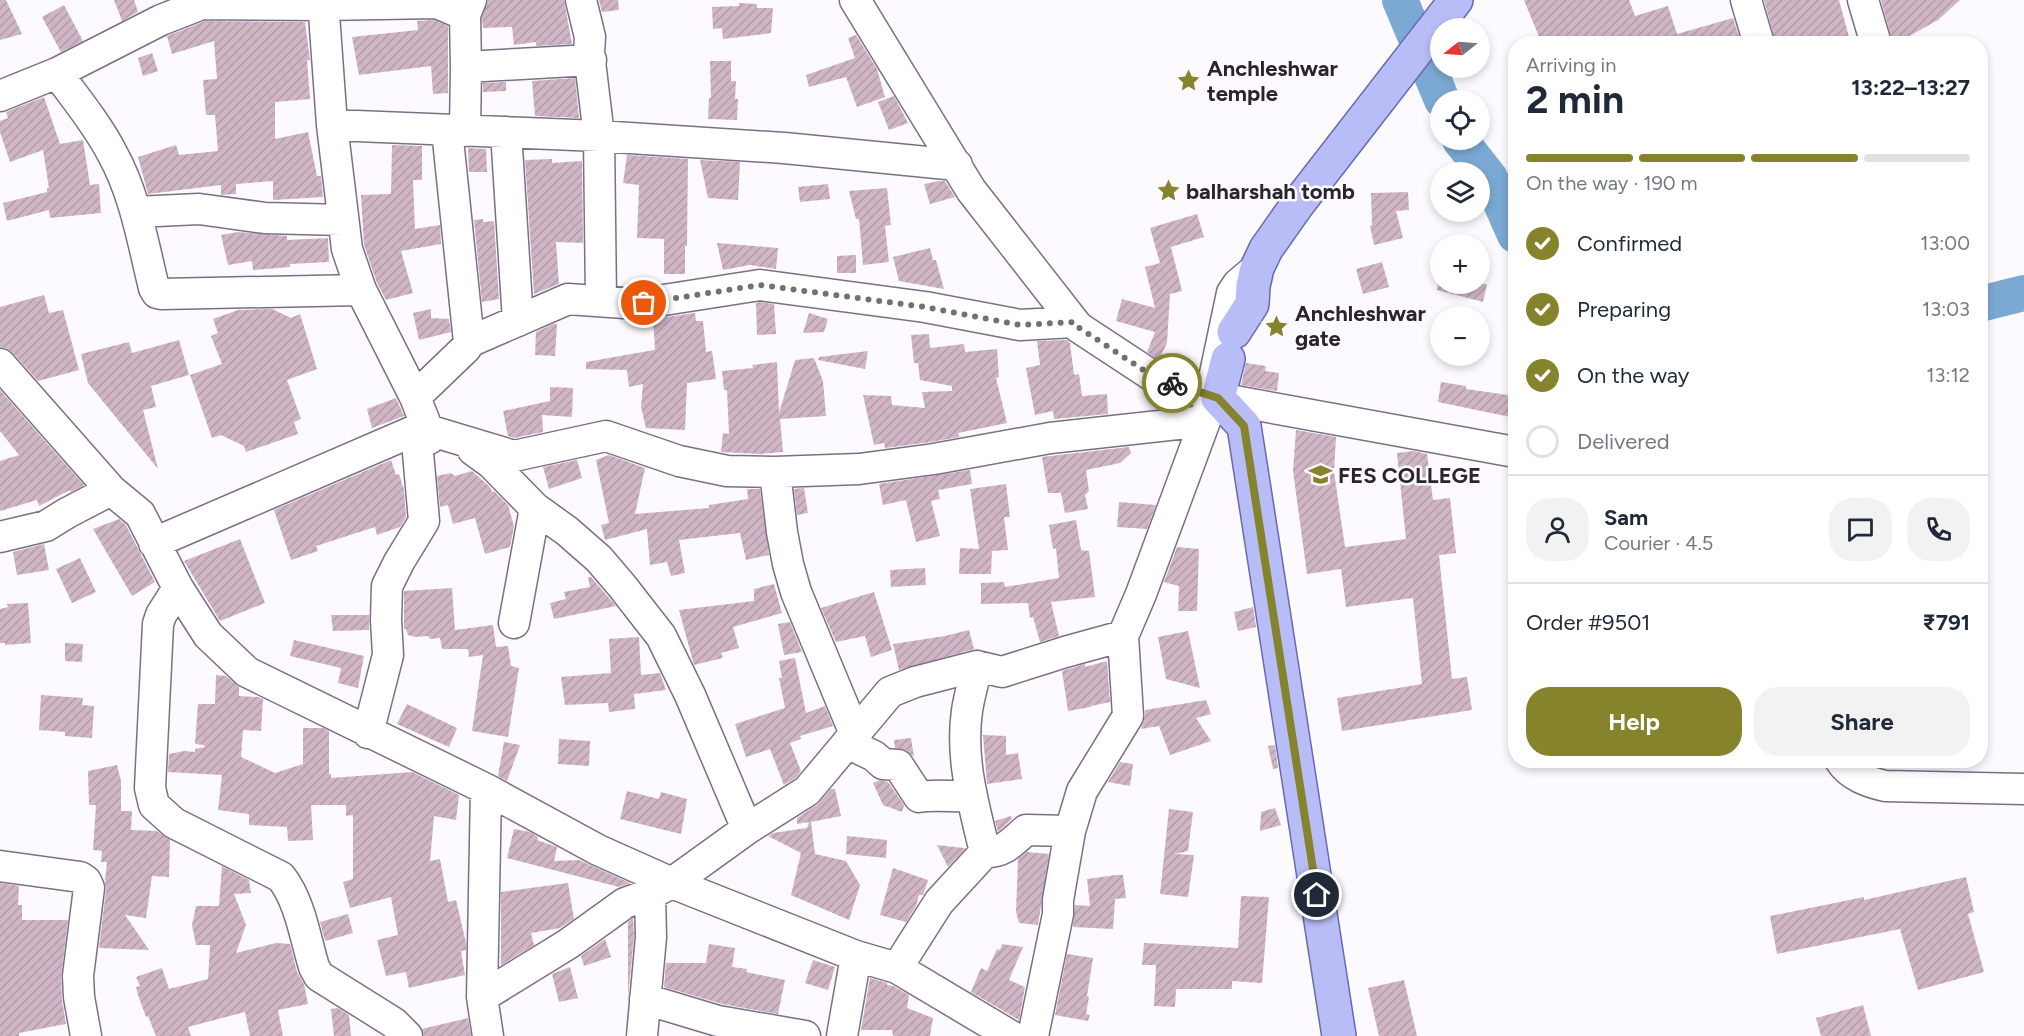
<!DOCTYPE html>
<html lang="en">
<head>
<meta charset="utf-8">
<style>
	body { margin:0; font-family:Figtree,sans-serif; background:#f2f2f3; color:#1f2937; height:100vh; display:flex; flex-direction:column; font-size:22px; white-space:nowrap }
	* { box-sizing:border-box; margin:0 }
	p { font-size:20px; color:#747a83 }
	.icon { flex:none; width:33px; height:33px; fill:none; stroke:currentColor; stroke-width:2; stroke-linecap:round; stroke-linejoin:round }
	.map { position:relative; flex:1; overflow:hidden }
	.sheet { position:absolute; left:1508px; top:36px; width:480px; height:732px; display:flex; flex-direction:column; background:#fff; border-radius:24px; box-shadow:0 3px 9px #0003 }
	.sheet>* { flex:none }
	.needle { width:39px; rotate:253deg }
	.tools { position:absolute; left:1430px; top:18px; display:grid; gap:12px }
	.tools a { display:grid; place-items:center; width:60px; height:60px; border-radius:50%; background:#fff; box-shadow:0 3px 9px #0003; font-size:30px }
	.pin { position:absolute; display:grid; place-items:center; width:51px; height:51px; color:#fff; margin:-26px; border:3px solid #fff; border-radius:50%; box-shadow:0 2px 6px #0007 }
	.courier { position:absolute; display:grid; place-items:center; width:60px; height:60px; margin:-30px; border:4px solid #85832c; border-radius:50%; background:#fff; color:#222; box-shadow:0 2px 8px #0007 }
	.overview em { font-style:normal; font-weight:700 }
	.overview div { display:flex; flex-direction:column-reverse }
	.overview { display:flex; align-items:center; justify-content:space-between; height:102px; padding:0 18px }
	h1 { font-size:39px; font-weight:700; line-height:45px }
	.bar { display:grid; grid-template-columns:repeat(4,1fr); gap:9px 6px; align-content:center; height:72px; padding:0 18px }
	.bar i { height:8px; border-radius:4px; background:#e0e1e3 }
	.bar .selected { background:#85832c }
	.bar p { grid-column:span 4 }
	.line { display:flex; align-items:center; gap:15px; padding:0 18px; border-top:2px solid #e0e1e3 }
	.line div { flex:1 }
	.round { display:grid; place-items:center; flex:none; width:63px; height:63px; border-radius:24px; background:#f2f2f3 }
	ol { padding:0 18px; list-style:none }
	li { display:flex; align-items:center; gap:18px; height:66px }
	li p { margin-inline-start:auto }
	li .icon { padding:6px; border-radius:50%; background:#85832c; color:#fff; stroke-width:4 }
	li:last-child { color:#747a83 }
	li i { width:33px; height:33px; border:3px solid #e0e1e3; border-radius:50% }
	.button { display:flex; gap:12px; margin-top:auto; padding:12px 18px }
	.button a { flex:1; height:69px; border-radius:24px; background:#85832c; color:#fff; font-size:24px; font-weight:700; line-height:69px; text-align:center }
	.button a+a { background:#f2f2f3; color:#1f2937 }
	.map>svg:first-child { display:block }
	.lines { fill:none; stroke-linecap:round; stroke-linejoin:round }
	.river { stroke:#7ba9d3; stroke-width:36 }
	.building { fill:url(#building-hatch) }
	.minor-casing { stroke:#7b6f85; stroke-width:33 }
	.major-casing { stroke:#676baf; stroke-width:36 }
	.minor { stroke:#fff; stroke-width:30 }
	.major { stroke:#b8bdf8; stroke-width:33 }
	.done { stroke:#736f77; stroke-width:6; stroke-dasharray:0 10.8 }
	.route { stroke:#85832c; stroke-width:8 }
	.labels { text-anchor:middle; stroke-width:5; stroke-linejoin:round; paint-order:stroke }
	.poi-label { font-size:22px; font-weight:bold; fill:#29242e; stroke:#fcfaff; text-anchor:start }
</style>
</head>
<body>
<div class="map">
<svg width="2024" height="1036" viewBox="0 0 2024 1036">
	<defs>
		<pattern id="building-hatch" width="6" height="6" patternUnits="userSpaceOnUse" patternTransform="scale(1.5)"><rect width="6" height="6" fill="#d0b6c5"/><path d="M-1 1l2-2M0 6l6-6M5 7l2-2" fill="none" stroke="#b39caa"/></pattern>
	</defs>
	<rect width="100%" height="100%" fill="#fcfaff"/>
	<g class="lines">
		<path class="river" d="M1400,0L1442,100
			M1460,140L1490,178L1515,235
			M1980,304L2024,293"/>
	</g>
	<path class="building" d="M0,0H6L22,34L0,40Z
		M114,0H134L138,12L122,21Z
		M488,0H564L572,44L536,46V42L514,45L512,27L483,28L482,18Z
		M599,0H618L619,10L602,12Z
		M1524,0H1629L1635,16L1668,6L1677,34L1733,18L1741,42L1542,44Z
		M1764,0H1839L1851,44H1776Z
		M1881,0H1960L1938,20L1895,44H1893Z
		M739,3L757,4V8H773L771,33L723,39L722,28L713,29L712,7L739,6Z
		M64,5L83,41L61,52L42,17Z
		M434,20L448,26V93L433,94L431,66L359,75L352,37L418,30L417,21Z
		M205,21L305,22L310,60H307L310,99L275,102V139L308,132L317,176H321L323,197L273,200V181L236,184V194L221,195V185L148,194L138,157L176,145L179,155L218,151L215,115H206L203,80L217,79L214,41L172,54L167,36Z
		M856,35L877,69L885,97L857,107L846,77L809,87L806,75L855,58L848,38Z
		M152,53L158,71L143,76L138,58Z
		M710,61H731V81H736L735,99H738L737,120L708,119L709,98H711Z
		M575,78L579,118L535,116L532,81Z
		M506,82V91L483,92V83Z
		M894,96L908,123L889,130L878,102Z
		M44,97L60,144L83,140L90,185L99,184L101,213L50,218L49,210L7,221L3,203L47,192V188H49L43,150L10,162L0,132V121L8,118L6,112Z
		M392,145L422,146V180H413L415,229L440,225L441,244L401,251L413,293L386,300L377,283L364,245L361,195L391,194Z
		M468,148L486,149L487,172H469Z
		M627,155L688,159L687,246H685V274H664V239L637,238L639,185L623,183Z
		M552,159V163L582,161L583,243L556,242L559,284L534,294L525,160Z
		M700,160L740,162L738,200L708,198Z
		M939,181H945L955,197L930,204L924,184Z
		M828,184L830,199L800,202L798,187Z
		M887,188L891,225L885,226L889,262L863,265L859,219H856L849,191Z
		M1408,192L1409,210L1396,211L1403,238L1374,245L1370,226L1372,225L1371,193Z
		M1197,214L1204,237L1171,247L1182,291L1170,294L1167,343L1159,360L1147,352L1155,332L1116,321L1122,299L1155,308L1145,267L1160,263L1150,228Z
		M483,219V222L494,221L499,299L482,302L474,220Z
		M238,232L287,236V240L328,238L329,262L290,264V267L253,270L252,261L228,265L221,235Z
		M717,243L778,248L776,269L750,265L723,270Z
		M930,248L933,260H936L944,289L899,281L893,257Z
		M856,255V273H837V256Z
		M1382,262L1389,287L1363,294L1356,269Z
		M1438,284H1487L1483,302L1437,290Z
		M44,295L49,313L63,310L79,370L38,381L13,353L6,348L0,347V307Z
		M760,302L774,304L776,334L757,335L756,303Z
		M272,309L291,318L300,314L317,369L287,380L301,419L294,422L298,434L246,452L244,446L221,435L212,438L190,375L222,364L211,336L218,333L213,319L238,310Z
		M431,309V318L449,319L451,332L419,340L413,313Z
		M695,313L696,321H703L706,352L712,351L716,379L687,383L685,430L646,428L641,407L643,384L629,387L627,370L586,369V362L654,350L655,349L653,319Z
		M809,313L828,319L824,332L803,333Z
		M553,324H557L555,356L535,355L536,332Z
		M929,334L930,348L964,344L965,352L997,349L999,377L996,378L1007,423L958,433L959,437L931,442L885,448L884,443L874,445L863,395L891,396L892,405L925,408L922,392L952,391V386L920,380L918,363H914L911,335Z
		M179,340L189,375L151,386L156,407L143,410L158,469L88,383L81,354L129,342L132,353Z
		M1067,340L1070,343L1074,375L1079,374L1082,396L1107,394L1108,414L1054,419L1053,411L1035,415L1026,368L1040,365L1037,341Z
		M868,351L865,369L818,360L819,357Z
		M814,358L823,381L826,416L780,419L783,452L760,454L721,452L723,433L729,434L727,390H724L722,371L753,368L752,365L777,362L779,413L795,360Z
		M1246,363L1266,366L1265,371L1279,373L1277,391L1241,385Z
		M1441,382L1466,386V389L1515,396V418L1438,402Z
		M550,387L573,388L572,417L542,415L543,432L514,438L508,436L503,411L550,401Z
		M0,390L58,456L84,485L71,492L70,490L39,506L37,500L0,511V461L19,455L0,431Z
		M396,398L404,416L372,428L367,409Z
		M1296,430L1336,437L1334,472L1345,547L1406,539L1397,453L1414,451L1427,454L1433,500L1450,498L1456,553L1439,555L1452,679L1467,677L1472,710L1342,731L1337,698L1422,684L1413,598L1346,607L1341,569L1307,574L1293,471Z
		M1129,447L1131,453L1120,463L1086,470L1089,491L1085,495L1088,509L1065,513L1061,493H1048L1042,457Z
		M609,455L645,468L635,514L709,508V505L748,499L747,489H760L769,555L746,560L740,533L679,540L685,573L671,576L667,562L650,565L647,529L605,540L601,525L609,523L596,460Z
		M391,460L396,475L399,474L404,490L406,517L400,527L377,535L375,527L316,546L318,551L291,560L274,510Z
		M577,460L582,478L549,489L543,467Z
		M970,470L972,484L938,490L940,499L931,501L940,536L916,542L906,500L883,505L879,484Z
		M472,471L490,487L492,492L494,491L508,505L514,526L510,547L485,554L475,518L453,524L448,505L440,507L437,476L451,473L455,476Z
		M1006,484L1010,517H1004L1008,550L992,551L991,574H959L960,548L979,549L970,489Z
		M804,488L808,513L797,515L794,489Z
		M1119,502L1156,505L1147,529L1117,527Z
		M119,519L126,525L155,582L132,596L93,529Z
		M1076,520L1081,550L1089,551L1095,597L1051,602L1059,636L1040,642L1033,617L1030,618L1028,603L981,604V583L1004,582L1005,587L1059,578L1056,548L1053,549L1049,525Z
		M240,539L265,603L220,621L184,561Z
		M44,544L49,570L17,575L13,552Z
		M1177,547L1199,549L1197,611H1178L1179,586L1164,582Z
		M80,558L96,592L72,603L56,569Z
		M925,568L926,585L891,587L890,570Z
		M588,577H591L616,606L554,619L550,603L566,599L564,592L590,587Z
		M774,584L782,613L733,627L739,648L721,653L723,658L694,665L679,610L754,601V589Z
		M452,588L455,630L493,625L496,647L508,646L511,666L519,668L508,737L472,731L483,655L469,657L468,649H442L440,638L430,639L428,636L415,637L408,635L406,629H404V591Z
		M874,592L892,650L871,657L865,636L836,642L821,608Z
		M28,603L31,643L5,645V643H0V609L8,607L7,604Z
		M1253,607L1256,627L1238,631L1234,612Z
		M331,615H369V630L333,631Z
		M790,622L802,652L784,655L778,624Z
		M969,630L974,649L899,670L893,644L945,636Z
		M1188,631L1200,688L1166,679L1158,637Z
		M639,637L641,675L660,673L666,690L634,694L635,709L609,712L608,703L565,705L561,677L611,673L609,639Z
		M294,640L364,656L358,688L338,683L341,668L290,656Z
		M65,643L83,644L82,662L65,661Z
		M795,658L806,713L825,706L833,726L800,736L801,739L790,743L801,771L796,778L784,785L770,749L746,757L735,724L785,708L779,678H782L779,661Z
		M1107,661L1110,702L1091,706V707L1068,711L1062,671L1085,664V667Z
		M216,675L226,676L239,687V696L258,697L263,699L261,731L243,730L241,757L275,773L303,764V728H323L329,731V774H331V778L412,772L459,795L456,820L434,816L430,861L440,859L448,902L456,900L466,943V950L461,951L465,975L409,988L406,972L386,976L377,940L398,935L391,897L350,908L343,882L353,879V815L346,816V805H311L313,840L288,841L287,827L249,825V814L218,810L222,775L168,772L169,754L184,751L195,752V749L205,747L204,745L195,744L198,704H215Z
		M41,695L83,698L82,705L94,706L92,738L65,736V732L39,730Z
		M1206,700L1211,714L1196,718L1211,741L1170,755L1159,726L1141,729L1145,716V710Z
		M407,704L457,728L449,747L397,724Z
		M983,735L1006,736V755L1018,753L1022,779L987,784Z
		M911,738L914,757L906,750L895,748L894,740Z
		M559,739L590,741L589,766L558,764Z
		M504,742L520,745L507,781L498,776Z
		M1275,745L1278,768L1273,769L1268,746Z
		M1120,762L1133,764L1130,786L1108,782Z
		M117,765L121,781V811H132L131,830L157,831L170,840L169,877L152,876L146,918L125,915L149,950L99,948L106,890L105,880L107,862H101L102,851L93,850L96,805H89L88,771Z
		M880,780L888,782L904,805L902,812L883,805L873,783Z
		M831,789H835L841,816L811,822L815,854L846,861L860,885L849,920L791,895L801,853L768,836L773,833L807,828L809,822L797,824V818L817,805Z
		M627,791L659,799L661,792L687,799L681,834L620,819Z
		M1275,808L1281,825L1260,831L1261,812Z
		M1169,809L1193,812L1188,851L1175,854L1194,855L1188,897L1160,894Z
		M1011,816L1012,819L998,832L995,821Z
		M514,829L530,832L538,837L537,840L557,847L554,861L579,860L630,883L619,887L507,858Z
		M847,836L887,840L886,858L846,854Z
		M937,845L964,848L965,849L948,867Z
		M1027,852L1049,854L1038,925L1019,923L1016,912L1018,859Z
		M222,866L249,880L251,893L234,894L246,925L236,953L276,943L290,944L297,972L304,984L308,1004L278,1010L283,1036H250L245,1012L188,1027L191,1036H156L148,1016L146,1017L138,995L136,987L140,986L136,977L162,968L169,989L208,979L210,945H196L192,925L196,906H219Z
		M893,868L928,880L923,895H919L916,906L906,922L880,915Z
		M1116,875H1123L1126,898L1115,899L1113,929L1073,927L1075,905L1090,906L1087,879Z
		M1966,877L1974,912L1968,914L1984,972L1918,990L1900,929L1777,954L1770,916L1864,897V900Z
		M0,883L19,886L18,905H22V920H68L61,977L62,1000L66,1024L19,1033V1036H0Z
		M568,883L574,919L560,928L531,933L534,945L501,965V892Z
		M1241,896L1269,897L1262,983L1232,981V989H1176L1175,1007L1154,1006L1156,965H1142L1144,943L1238,948Z
		M348,914L353,933L325,941L320,922Z
		M633,918L634,936L628,998V922Z
		M605,939L611,957L584,966L581,956Z
		M709,944L735,948L732,967L747,969L746,972L785,980L778,1014L722,1004L664,987L666,963H706Z
		M1002,944L1023,947L1009,980L1025,987L1019,1020L971,992L981,968L987,971L997,949L1000,950Z
		M1067,954L1093,958L1087,996L1089,997L1086,1014L1090,1015L1088,1021L1055,1015Z
		M813,960L835,967L828,990L805,983Z
		M570,967L578,998L559,1002L552,974Z
		M870,978L887,983V985L893,986L909,995L907,1008L933,1018L930,1036H893L892,1030H861Z
		M1404,980L1417,1036H1379L1368,988Z
		M1863,1005L1871,1036H1821L1816,1018Z
		M338,1008L349,1015L351,1036H334L331,1009Z
		M468,1018L471,1036H424L422,1029Z"/>
	<g class="lines">
		<defs>
			<path id="minor" d="M323,0L332,125L347,249L361,290L415,397L428,430L514,456L606,436L679,461L727,471L775,472L859,469L934,459L1050,438L1205,421
				M581,0L590,37L589,53L599,136L601,300
				M855,0L971,190L1078,327L1151,375L1218,398L1515,452
				M1746,0L1759,44
				M1863,0L1876,44
				M465,15L466,67L465,131
				M466,67L591,60
				M57,73C76,99 97,124 112,153C135,194 143,243 154,288L157,293L162,294L361,290
				M0,96L57,73L161,20L202,4L323,5L437,3L465,15L471,0
				M332,125L599,136L784,148L957,165
				M447,130L469,342
				M506,132L518,321
				M136,212L199,209L265,218L343,220
				M0,364L111,490L140,514L178,588L208,635L247,672L486,789L598,850L672,883L856,956L897,968L1011,1036
				M415,397L466,348L469,342L568,299L638,304L760,285L925,307L1020,325L1074,322
				M473,450L491,463L535,508L567,531L599,559L622,586L661,636L690,695L747,829
				M775,472L782,532L788,564L796,592L855,734
				M0,537L46,526L67,513L111,490
				M154,543L416,430L429,439
				M178,588L161,615L158,624L150,788L154,805L174,823L281,877C300,901 305,937 314,967L319,976L394,1023L407,1036
				M514,623L535,508
				M977,666C974,681 969,696 967,711C960,759 974,806 985,852
				M368,733L388,655L386,620L387,586L399,562L424,521L416,430
				M847,743L874,756L883,764L898,765L919,797C932,794 956,797 971,796
				M1840,760C1850,776 1868,782 1885,786L2024,789
				M486,789L482,997L488,1036
				M0,866L80,877L86,881L89,888L78,976L79,997L86,1036
				M897,968L939,902L985,852C1004,853 1012,842 1026,830L1070,831
				M482,997L568,944L625,903L650,894L672,883L747,829L807,791L890,692L915,682L977,666L1002,672L1065,652L1123,636L1141,594L1205,421L1232,293L1238,284L1257,268
				M645,999L718,1021L805,1036
				M642,1036L651,937L650,894
				M842,1036L856,956
				M1033,1036L1058,914V900L1070,831L1082,791L1128,716L1123,636"/>
			<path id="major" d="M1234,332L1252,304L1253,286L1257,268L1266,249L1297,205L1456,0
				M1228,359L1218,398L1244,426L1339,1036"/>
		</defs>
		<use href="#minor" class="minor-casing"/>
		<use href="#major" class="major-casing"/>
		<use href="#minor" class="minor"/>
		<use href="#major" class="major"/>
	</g>
	<g class="lines">
		<path class="done" d="M644,303L760,285L925,307L1020,325L1074,322L1078,327L1151,375L1172,383"/>
		<path class="route" d="M1172,383L1218,398L1244,426L1317,895"/>
	</g>
	<defs>
		<symbol id="sight-bare" viewBox="-9 -9 18 18"><path d="M0-6L1.8-2.2L6-1.7L2.9 1.2L3.7 5.4L0 3.3L-3.7 5.4L-2.9 1.2L-6-1.7L-1.8-2.2Z" fill="#85832c" stroke="#fcfaff" stroke-width="2.5" paint-order="stroke"/></symbol>
		<symbol id="school-bare" viewBox="-9 -9 18 18"><path d="M0-5L7-2L0 1L-7-2ZM-4 1L0 2.5L4 1V4Q0 6-4 4Z" fill="#85832c" stroke="#fcfaff" stroke-width="2.5" paint-order="stroke"/></symbol>
	</defs>
	<g fill-rule="evenodd">
		<use href="#sight-bare" x="1172" y="64" width="33" height="33"/>
		<use href="#sight-bare" x="1152" y="174" width="33" height="33"/>
		<use href="#sight-bare" x="1260" y="310" width="33" height="33"/>
		<use href="#school-bare" x="1304" y="458" width="33" height="33"/>
	</g>
	<g class="labels">
		<g class="poi-label">
			<text x="1207" y="76">Anchleshwar<tspan x="1207" dy="25">temple</tspan></text>
			<text x="1186" y="199">balharshah tomb</text>
			<text x="1295" y="321">Anchleshwar<tspan x="1295" dy="25">gate</tspan></text>
			<text x="1338" y="483">FES COLLEGE</text>
		</g>
	</g>
</svg>
<div class="tools">
<a><svg class="needle" viewBox="-14 -14 28 28"><path d="M0-13l5 13h-10z" fill="#e53935"/><path d="M0 13l5-13h-10z" fill="#747a83"/></svg></a>
<a><svg class="icon" aria-label="locate" viewBox="0 0 24 24"><circle cx="12" cy="12" r="6"/><path d="M12 2v4M12 18v4M2 12h4M18 12h4"/></svg></a>
<a><svg class="icon" aria-label="layers" viewBox="0 0 24 24"><path d="M12 4l9 5-9 5-9-5zM3 14l9 5 9-5"/></svg></a>
<a>+</a>
<a>−</a>
</div>
<div class="pin" style="left:644px;top:303px;background:#ea580c"><svg class="icon" aria-label="bag" viewBox="0 0 24 24"><path d="M5 8h14l-1 12H6zM9 8a3 3 0 0 1 6 0"/></svg></div>
<div class="pin" style="left:1317px;top:895px;background:#1f2937"><svg class="icon" aria-label="home" viewBox="0 0 24 24"><path d="M3 11l9-7 9 7M6 9v11h12V9"/></svg></div>
<div class="courier" style="left:1172px;top:383px"><svg class="icon" aria-label="bike" viewBox="0 0 24 24"><circle cx="6" cy="16" r="4"/><circle cx="18" cy="16" r="4"/><path d="M6 16l4-8h5l3 8M10 8l3 8H6M13 5h3"/></svg></div>
<section class="sheet">
<div class="overview"><div><h1>2 min</h1><p>Arriving in</p></div><em>13:22–13:27</em></div>
<div class="bar"><i class="selected"></i><i class="selected"></i><i class="selected"></i><i></i><p>On the way · 190 m</p></div>
<ol>
<li><svg class="icon" aria-label="check" viewBox="0 0 24 24"><path d="M5 12l5 5 9-10"/></svg>Confirmed<p>13:00</p></li>
<li><svg class="icon" aria-label="check" viewBox="0 0 24 24"><path d="M5 12l5 5 9-10"/></svg>Preparing<p>13:03</p></li>
<li><svg class="icon" aria-label="check" viewBox="0 0 24 24"><path d="M5 12l5 5 9-10"/></svg>On the way<p>13:12</p></li>
<li><i></i>Delivered</li>
</ol>
<div class="line" style="height:108px"><a class="round"><svg class="icon" aria-label="person" viewBox="0 0 24 24"><circle cx="12" cy="8" r="4"/><path d="M4 21q1-7 8-7t8 7"/></svg></a><div><b>Sam</b><p>Courier · 4.5</p></div><a class="round"><svg class="icon" aria-label="chat" viewBox="0 0 24 24"><path d="M4 5h16v11H9l-5 4z"/></svg></a><a class="round"><svg class="icon" aria-label="phone" viewBox="0 0 24 24"><path d="M5 4h4l2 5-3 2q2 4 5 5l2-3 5 2v4C11 20 4 13 5 4z"/></svg></a></div>
<div class="line" style="height:78px"><div>Order #9501</div><b>₹791</b></div>
<div class="button"><a>Help</a><a>Share</a></div>
</section>
</div>
</body>
</html>
